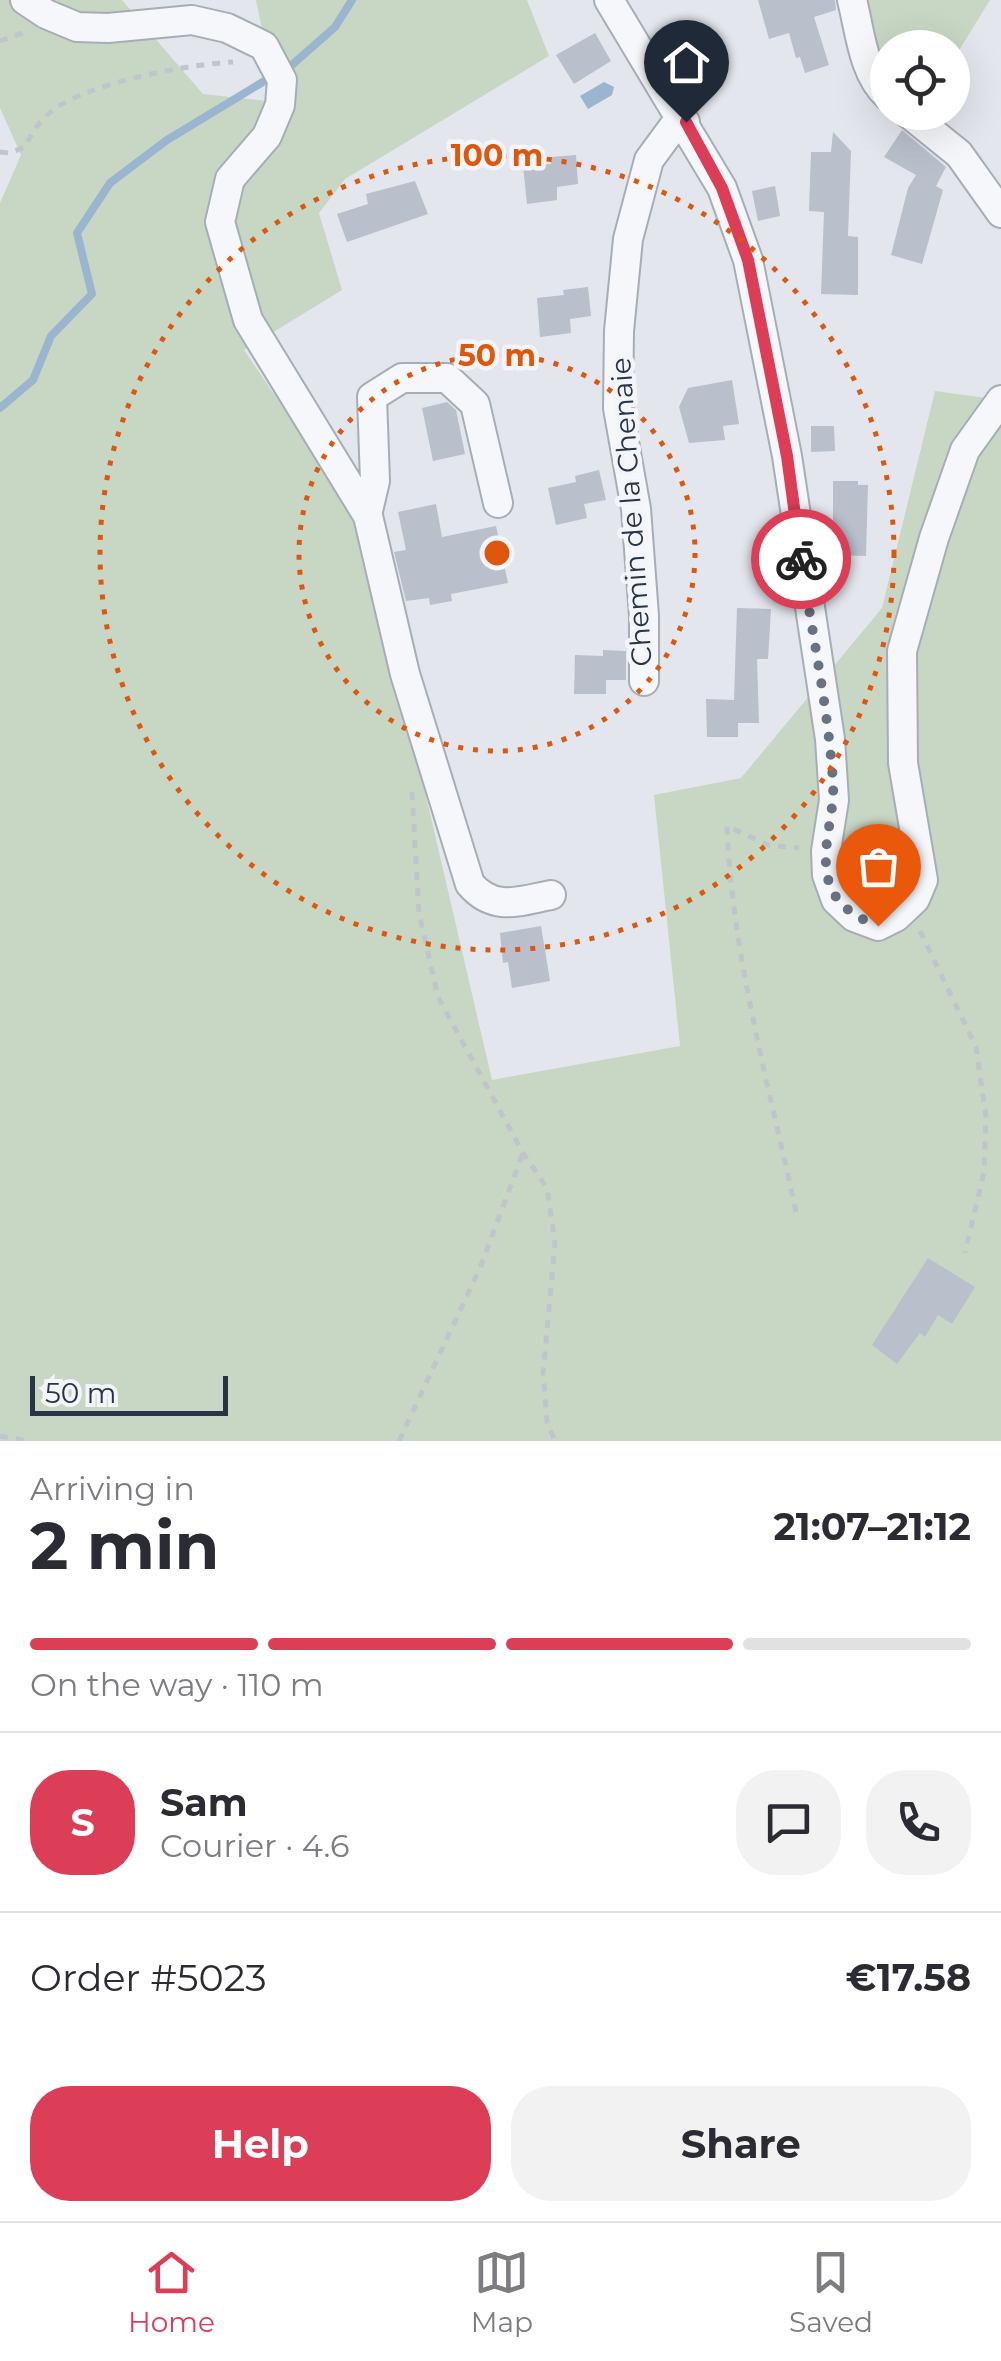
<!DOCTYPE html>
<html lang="en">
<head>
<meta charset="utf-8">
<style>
	body { margin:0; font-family:Montserrat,sans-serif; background:#f2f2f3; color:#2b2b33; height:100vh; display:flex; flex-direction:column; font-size:38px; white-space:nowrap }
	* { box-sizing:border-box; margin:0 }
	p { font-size:32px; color:#7c7c81 }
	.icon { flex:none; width:55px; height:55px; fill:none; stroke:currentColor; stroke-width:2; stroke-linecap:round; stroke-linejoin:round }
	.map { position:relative; height:1441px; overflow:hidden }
	.side { display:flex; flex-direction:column; background:#fff; flex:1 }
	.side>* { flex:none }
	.fabs { position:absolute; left:870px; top:30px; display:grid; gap:20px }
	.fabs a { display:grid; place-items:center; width:100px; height:100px; border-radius:50%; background:#fff; box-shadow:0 10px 40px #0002; font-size:50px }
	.scale { position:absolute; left:30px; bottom:25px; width:198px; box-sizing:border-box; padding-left:10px; border:5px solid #283446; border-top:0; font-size:28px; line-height:35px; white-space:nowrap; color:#283446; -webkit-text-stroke:8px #f3f5f9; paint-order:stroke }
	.pin { position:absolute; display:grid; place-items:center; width:85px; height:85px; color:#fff; margin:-102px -42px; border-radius:50% 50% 50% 0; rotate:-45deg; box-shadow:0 0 10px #0007 }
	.pin .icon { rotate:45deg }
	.courier { position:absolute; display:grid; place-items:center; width:100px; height:100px; margin:-50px; border:8px solid #dc3d57; border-radius:50%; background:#fff; color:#222; box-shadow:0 2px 12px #0007 }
	.headline em { font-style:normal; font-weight:700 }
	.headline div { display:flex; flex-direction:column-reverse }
	.headline { display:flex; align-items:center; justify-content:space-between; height:170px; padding:0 30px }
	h1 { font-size:65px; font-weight:700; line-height:75px }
	.bar { display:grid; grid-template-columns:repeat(4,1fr); gap:15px 10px; align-content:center; height:120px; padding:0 30px }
	.bar i { height:12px; border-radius:8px; background:#e1e1e2 }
	.bar .selected { background:#dc3d57 }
	.bar p { grid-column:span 4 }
	.line { display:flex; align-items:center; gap:25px; padding:0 30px; border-top:2px solid #e1e1e2 }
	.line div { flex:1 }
	.round { display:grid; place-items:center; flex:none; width:105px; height:105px; border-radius:40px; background:#f2f2f3 }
	.primary-button { display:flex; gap:20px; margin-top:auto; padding:20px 30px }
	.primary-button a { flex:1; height:115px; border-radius:40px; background:#dc3d57; color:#fff; font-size:40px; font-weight:700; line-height:115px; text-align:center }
	.primary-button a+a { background:#f2f2f3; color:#2b2b33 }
	.tabs { display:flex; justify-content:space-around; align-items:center; height:140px; border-top:2px solid #e1e1e2; background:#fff; font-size:28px; color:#7c7c81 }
	.tabs a { display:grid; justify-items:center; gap:5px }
	.tabs .selected { color:#dc3d57 }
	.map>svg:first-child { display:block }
	.green { fill:#c8d7c3 }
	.water { fill:#9ab5cf }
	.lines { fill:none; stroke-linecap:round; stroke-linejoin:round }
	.stream { stroke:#9ab5cf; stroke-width:8 }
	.building { fill:#b9bfcb }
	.minor-casing { stroke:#a7adb7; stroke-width:32 }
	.path { stroke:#c0c4cb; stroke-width:5; stroke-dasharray:8 8; stroke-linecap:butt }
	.minor { stroke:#f6f7fa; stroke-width:28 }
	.done { stroke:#697280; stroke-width:10; stroke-dasharray:0 18 }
	.route { stroke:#dc3d57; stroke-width:12 }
	.ring { fill:none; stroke:#de570f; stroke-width:5; stroke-dasharray:5 10 }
	.labels { text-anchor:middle; stroke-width:9; stroke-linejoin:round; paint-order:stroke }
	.street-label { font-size:28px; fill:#283446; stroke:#f3f5f9 }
	.centre { fill:#de570f; stroke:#f3f5f9; stroke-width:5 }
	.ring-label { font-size:30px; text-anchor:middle; font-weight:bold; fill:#de570f; stroke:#f3f5f9; stroke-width:9; stroke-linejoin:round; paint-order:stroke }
</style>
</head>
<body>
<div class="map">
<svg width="1001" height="1441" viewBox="0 0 1001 1441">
	<rect width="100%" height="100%" fill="#e3e6ec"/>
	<path class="green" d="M0,0H122L203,94L277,102L256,0H527L549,56L345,179L319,213L342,290L244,350L363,525L492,1080L680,1046L654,795L741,778L882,608L935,391L1001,400V1441H0V203L21,155L0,108Z
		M862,0H990L953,60L952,48H888L887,71Z"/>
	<path class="water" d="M604,82L614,87L612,95L588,109L580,96Z"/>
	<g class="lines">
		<path class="stream" d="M293,64L335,27L352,0
			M0,408L33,380L51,336L92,294L77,233L110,183L167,140L271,77"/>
	</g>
	<path class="building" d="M758,0H835L836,10L814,17L829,65L805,73L800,57L796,58L789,33L769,39Z
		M595,33L611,61L574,84L556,55Z
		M902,130L946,167L936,186L943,190L922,264L891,255L908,188L916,175L884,157Z
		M833,132L851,151L848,236L858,237V295L821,294L824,212L809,211L811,152H831Z
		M576,155L578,184L557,187V200L527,204L523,166L551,164V157Z
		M415,181L428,214L347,242L337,214L368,204L366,194Z
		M775,186L780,216L758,221L752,191Z
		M588,287L591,316L570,319L571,333L540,337L537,298L564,295L563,290Z
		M732,380L739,424L723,426L725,440L689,443L679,407L688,388Z
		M447,402L456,410L465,454L433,461L422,408Z
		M811,426H834L835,451L811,452Z
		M599,470L606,500L584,504L587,518L556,525L548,488L576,482L575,476Z
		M833,481H858V485H868L866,556L833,555Z
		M436,504L442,537L496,526L508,583L451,594L452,601L430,605L429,598L406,601L394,552L406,550L398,512Z
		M737,608L771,609L768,659H757L759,723H738V737H707L706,699L734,700Z
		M603,650L626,651V680H606V694H574L575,655L603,656Z
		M541,926L550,981L512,988L508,962L503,963L500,933Z
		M928,1258L975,1287L952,1324L938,1315L925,1337L920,1333L897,1364L872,1345Z"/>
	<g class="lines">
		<defs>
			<path id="minor" d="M25,0L46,14L77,27L108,28L192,20L227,28L264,46L282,80L280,105L267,136L230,179L220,222L248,320L368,516L405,674L470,884C494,912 519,901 551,895
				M609,0L722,188L748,260L787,456L830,739L834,800L826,851L827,875L836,900L854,917L878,926L896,917L915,899L923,880L903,763L902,651L934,538L965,450L1001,400
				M852,0C860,31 863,74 888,96
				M907,112L959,154L1001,213
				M367,515L375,481L372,397L402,378H447L475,404L498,503
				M644,681V616L636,509L618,408L619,331L628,239L649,160L674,126L685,122"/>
		</defs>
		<use href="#minor" class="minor-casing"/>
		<path class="path" d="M0,41L25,32
			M0,152L9,153L25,147C32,132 40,120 53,110C89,83 188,64 233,62
			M412,792L419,913L438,997L523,1153L547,1188L555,1244L543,1373L547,1422L555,1441
			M920,931L976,1047L986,1117L984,1172L965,1253
			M796,1212C769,1085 732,956 727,826L768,845L799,848
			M0,1436L28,1441
			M399,1441L480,1268L523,1153"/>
		<use href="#minor" class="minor"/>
	</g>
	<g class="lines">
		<path class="done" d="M801,559C812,633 828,707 833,782C835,812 822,844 827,874C832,903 853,916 878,926"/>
		<path class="route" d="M686,122L722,188L748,260L787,456L801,559"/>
	</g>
	<g class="ring">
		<circle cx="497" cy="553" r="198"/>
		<circle cx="497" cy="553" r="397"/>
	</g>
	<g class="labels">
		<g class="street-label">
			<text transform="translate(631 512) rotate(-94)" y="10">Chemin de la Chenaie</text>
		</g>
	</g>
	<circle cx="497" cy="553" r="15" class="centre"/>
	<g class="ring-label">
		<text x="497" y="166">100 m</text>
		<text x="497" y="366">50 m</text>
	</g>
</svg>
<div class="fabs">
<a><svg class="icon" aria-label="locate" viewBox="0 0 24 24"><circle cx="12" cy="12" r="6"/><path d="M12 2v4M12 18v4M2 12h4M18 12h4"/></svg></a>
</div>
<div class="scale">50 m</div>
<div class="pin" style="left:878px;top:926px;background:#ea580c"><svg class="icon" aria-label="bag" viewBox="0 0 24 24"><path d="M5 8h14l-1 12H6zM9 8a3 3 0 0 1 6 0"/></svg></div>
<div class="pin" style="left:686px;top:122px;background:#1f2937"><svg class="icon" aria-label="home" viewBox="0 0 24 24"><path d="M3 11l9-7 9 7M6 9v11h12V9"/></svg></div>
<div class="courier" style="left:801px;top:559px"><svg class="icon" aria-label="bike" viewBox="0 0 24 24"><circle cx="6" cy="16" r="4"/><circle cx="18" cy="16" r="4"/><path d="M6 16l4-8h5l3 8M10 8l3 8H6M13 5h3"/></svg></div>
</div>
<section class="side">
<div class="headline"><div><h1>2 min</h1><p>Arriving in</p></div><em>21:07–21:12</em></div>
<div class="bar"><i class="selected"></i><i class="selected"></i><i class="selected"></i><i></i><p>On the way · 110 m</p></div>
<div class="line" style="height:180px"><b class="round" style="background:#dc3d57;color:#fff">S</b><div><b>Sam</b><p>Courier · 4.6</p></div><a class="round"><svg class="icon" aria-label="chat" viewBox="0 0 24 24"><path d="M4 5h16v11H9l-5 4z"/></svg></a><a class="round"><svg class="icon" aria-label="phone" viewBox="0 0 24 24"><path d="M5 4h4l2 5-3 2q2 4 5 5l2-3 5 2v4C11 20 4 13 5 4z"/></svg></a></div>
<div class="line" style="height:130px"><div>Order #5023</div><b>€17.58</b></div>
<div class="primary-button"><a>Help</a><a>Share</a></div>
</section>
<nav class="tabs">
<a class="selected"><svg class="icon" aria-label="home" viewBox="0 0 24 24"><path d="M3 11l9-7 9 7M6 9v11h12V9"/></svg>Home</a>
<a><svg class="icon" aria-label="map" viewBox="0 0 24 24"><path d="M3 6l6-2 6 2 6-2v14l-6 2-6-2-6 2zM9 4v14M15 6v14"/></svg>Map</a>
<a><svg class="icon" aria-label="saved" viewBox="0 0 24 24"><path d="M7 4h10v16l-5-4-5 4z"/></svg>Saved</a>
</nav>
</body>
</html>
